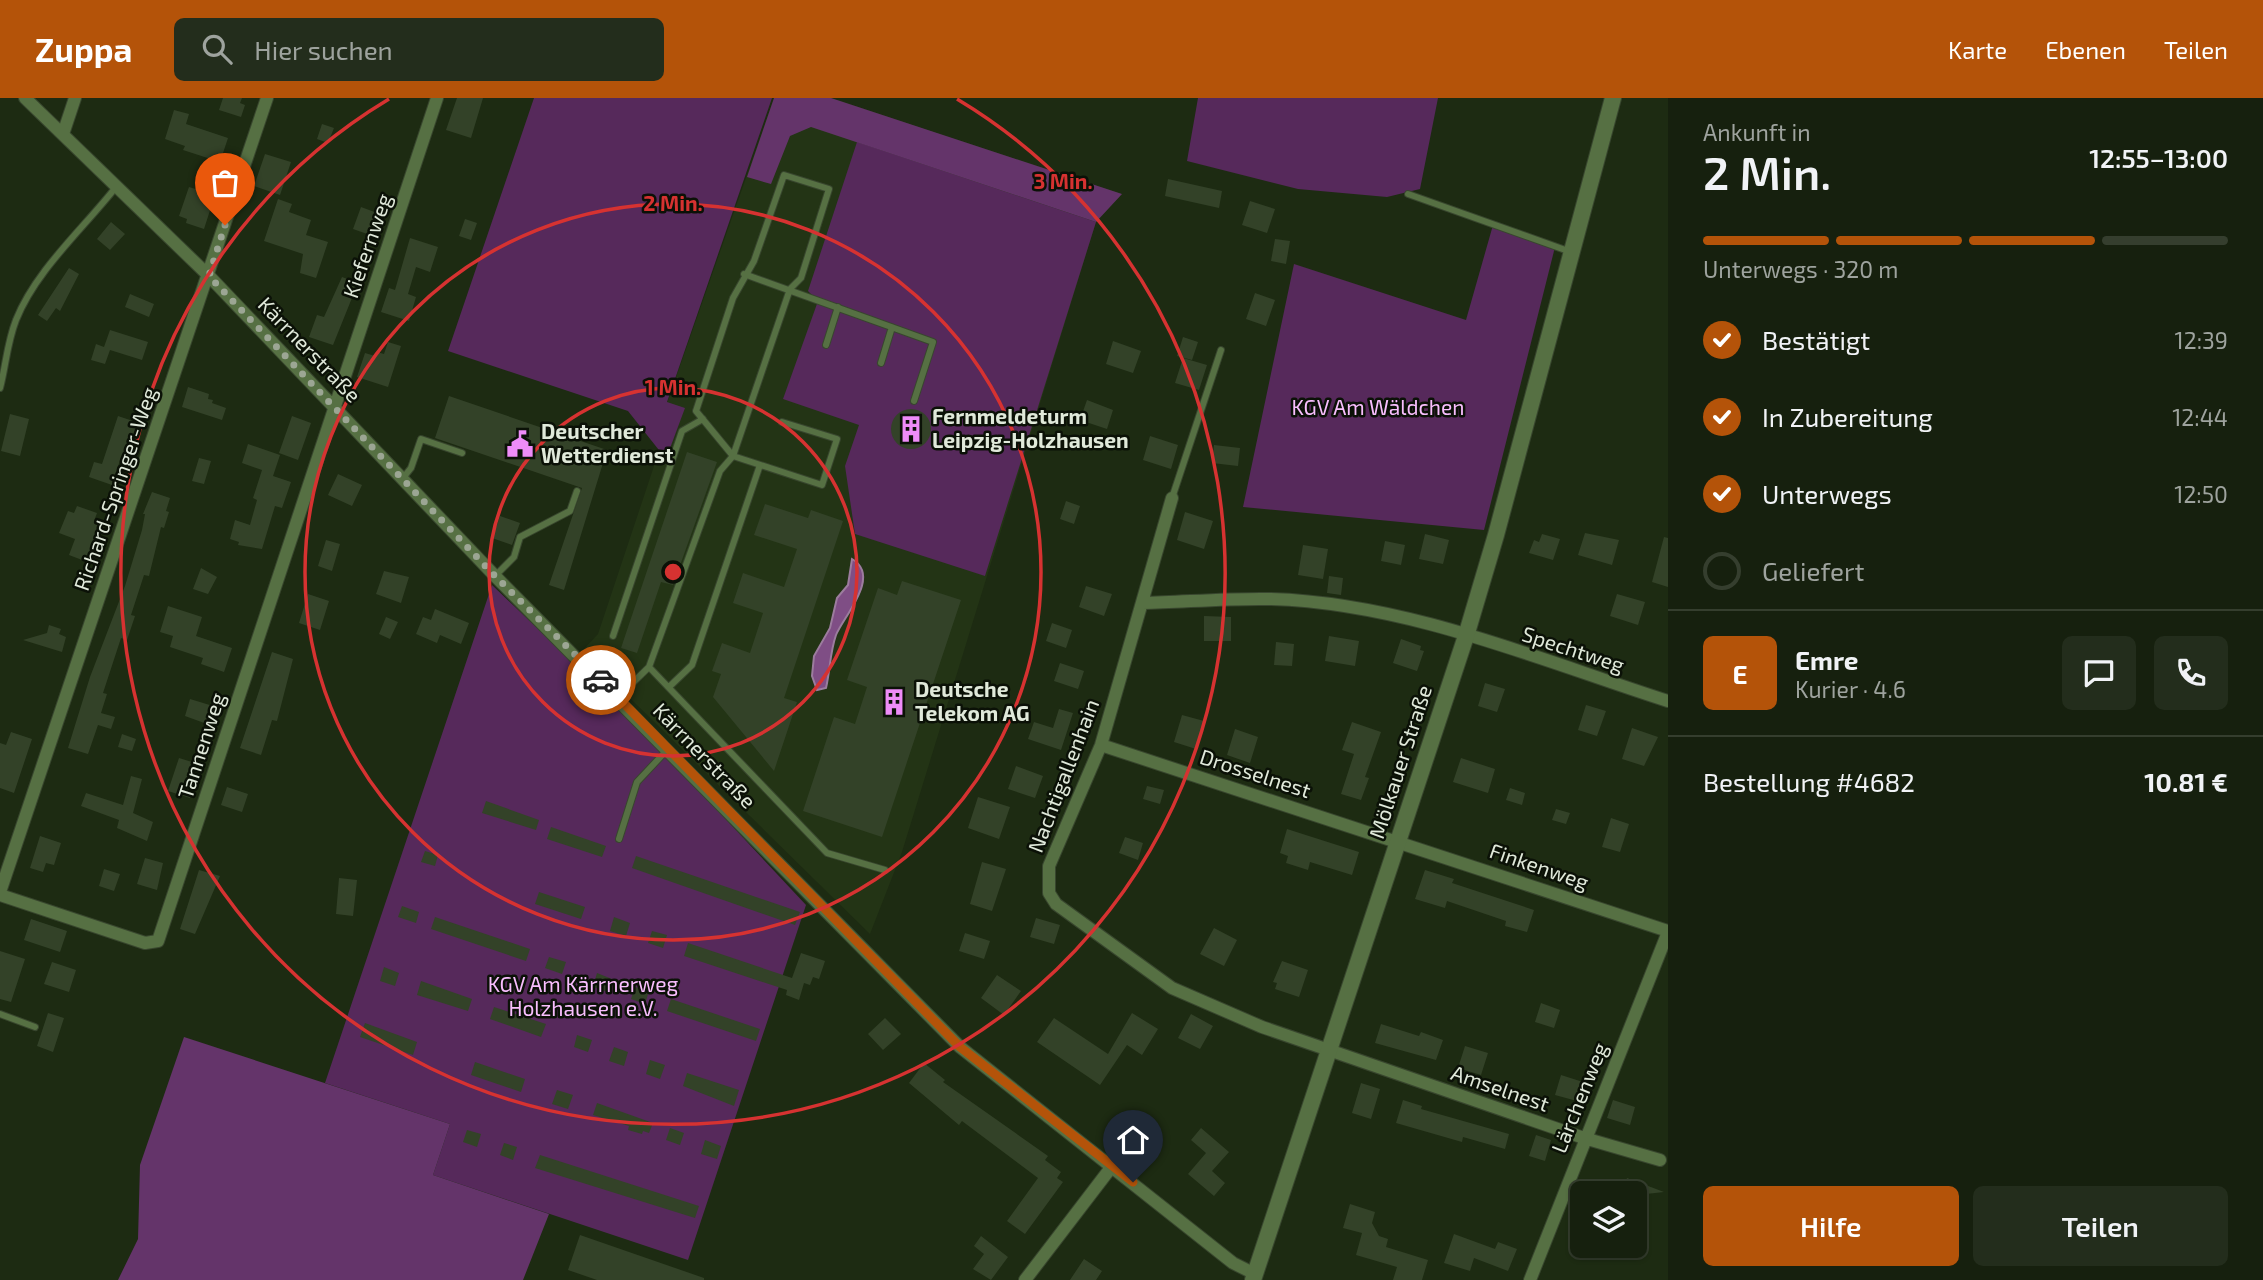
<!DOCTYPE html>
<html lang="de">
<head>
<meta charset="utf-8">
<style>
	body { margin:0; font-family:"Exo 2",sans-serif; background:#232d1c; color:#f1f3f6; height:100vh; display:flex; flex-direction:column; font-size:26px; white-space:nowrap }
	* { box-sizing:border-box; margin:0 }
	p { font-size:23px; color:#9ea39e }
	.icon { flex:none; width:38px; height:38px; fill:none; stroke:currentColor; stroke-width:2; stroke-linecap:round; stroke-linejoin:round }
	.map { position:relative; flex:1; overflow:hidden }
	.sheet { display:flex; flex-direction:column; background:#16200e; width:595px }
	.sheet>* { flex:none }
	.fabs { position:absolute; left:1570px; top:1083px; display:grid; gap:14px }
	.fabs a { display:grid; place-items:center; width:77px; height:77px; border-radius:10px; background:#16200e; box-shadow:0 2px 5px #0004,0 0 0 2px #353e2e; font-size:35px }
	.pin { position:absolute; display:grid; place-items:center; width:60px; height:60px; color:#fff; margin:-72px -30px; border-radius:50% 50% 50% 0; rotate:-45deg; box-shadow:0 0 7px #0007 }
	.pin .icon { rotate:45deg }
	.courier { position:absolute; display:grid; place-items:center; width:70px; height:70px; margin:-35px; border:5px solid #b45309; border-radius:50%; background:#fff; color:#222; box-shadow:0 2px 9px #0007 }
	.head em { font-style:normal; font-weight:600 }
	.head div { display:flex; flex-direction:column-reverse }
	.head { display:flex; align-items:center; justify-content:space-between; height:119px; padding:0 35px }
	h1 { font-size:46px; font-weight:600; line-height:52px }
	.bar { display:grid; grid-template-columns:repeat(4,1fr); gap:10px 7px; align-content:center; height:84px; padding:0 35px }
	.bar i { height:9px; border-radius:5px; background:#353e2e }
	.bar .current { background:#b45309 }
	.bar p { grid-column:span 4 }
	.line { display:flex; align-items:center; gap:18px; padding:0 35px; border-top:2px solid #353e2e }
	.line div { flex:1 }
	.round { display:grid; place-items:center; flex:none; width:74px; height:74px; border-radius:10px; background:#232d1c }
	ol { padding:0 35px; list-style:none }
	li { display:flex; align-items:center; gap:21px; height:77px }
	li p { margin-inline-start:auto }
	li .icon { padding:7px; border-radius:50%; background:#b45309; color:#fff; stroke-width:4 }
	li:last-child { color:#9ea39e }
	li i { width:38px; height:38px; border:4px solid #353e2e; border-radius:50% }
	.cta { display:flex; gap:14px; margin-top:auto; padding:14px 35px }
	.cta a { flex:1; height:80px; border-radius:10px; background:#b45309; color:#fff; font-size:28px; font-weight:600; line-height:80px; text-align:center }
	.cta a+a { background:#232d1c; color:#f1f3f6 }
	header { display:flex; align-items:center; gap:42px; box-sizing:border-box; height:98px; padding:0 35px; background:#b45309; color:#fff }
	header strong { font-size:33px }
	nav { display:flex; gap:38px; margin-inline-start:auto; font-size:24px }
	.search { width:490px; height:63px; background:#232d1c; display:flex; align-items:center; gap:18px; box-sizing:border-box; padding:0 24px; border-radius:10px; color:#9ea39e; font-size:26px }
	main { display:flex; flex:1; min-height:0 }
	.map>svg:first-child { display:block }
	.built { fill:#233415 }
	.green { fill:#56295b }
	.forest { fill:#64346a }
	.water { fill:#7f4e85; stroke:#9c7c9e; stroke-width:2 }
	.building { fill:#334228 }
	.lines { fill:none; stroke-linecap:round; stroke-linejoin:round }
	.service-casing { stroke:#38462e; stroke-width:8 }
	.minor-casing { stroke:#38462e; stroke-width:14 }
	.tertiary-casing { stroke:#38462e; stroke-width:18 }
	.service { stroke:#567043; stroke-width:6 }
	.minor { stroke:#567043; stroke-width:12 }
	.tertiary { stroke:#567043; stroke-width:16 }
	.done { stroke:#9ca694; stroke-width:7; stroke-dasharray:0 12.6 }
	.route { stroke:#b45309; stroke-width:9 }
	.ring { fill:none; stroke:#d63231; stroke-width:3.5 }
	.labels { text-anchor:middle; stroke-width:5; stroke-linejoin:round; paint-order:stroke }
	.street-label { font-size:21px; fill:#e0e9da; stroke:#0b1107 }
	.park-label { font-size:21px; fill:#f9befe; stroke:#0b1107 }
	.poi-label { font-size:21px; font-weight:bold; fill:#e0e9da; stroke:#0b1107; text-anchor:start }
	.centre { fill:#d63231; stroke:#0b1107; stroke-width:3.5 }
	.ring-label { font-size:21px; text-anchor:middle; font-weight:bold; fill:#d63231; stroke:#0b1107; stroke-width:5; stroke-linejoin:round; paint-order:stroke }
</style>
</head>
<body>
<header>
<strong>Zuppa</strong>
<div class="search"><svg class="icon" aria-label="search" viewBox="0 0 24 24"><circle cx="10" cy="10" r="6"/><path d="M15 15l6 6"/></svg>Hier suchen</div>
<nav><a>Karte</a><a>Ebenen</a><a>Teilen</a></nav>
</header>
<main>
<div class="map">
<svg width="1668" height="1182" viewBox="0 0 1668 1182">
	<rect width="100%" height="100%" fill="#1d2b12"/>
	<path class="built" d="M774,0H831L1122,96L1096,124L902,754L870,836L582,553L598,536L659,353L667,305Z"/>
	<path class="green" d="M534,0H772L667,304L685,310L666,361L628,313L448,253Z
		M1198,0H1438L1420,91L1387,99L1298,91L1187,63Z
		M857,44L1096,124L985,478L855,436L845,368L859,327L783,301L818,203L808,193Z
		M1493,127L1555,149L1484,432L1243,409L1294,166L1466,222Z
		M492,487L585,576L587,573L806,807L688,1162L433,1077L450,1026L325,985Z"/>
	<path class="forest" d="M774,0H831L1122,96L1096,124L811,29L790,38L771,86L747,79Z
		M184,939L450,1026L433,1077L549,1116L523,1182H118L138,1141L140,1067Z"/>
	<path class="water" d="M852,461C882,478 843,519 836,537C830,554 830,573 826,590L817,592L812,578L814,558L830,530L837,500L848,487Z"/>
	<path class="building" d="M223,0H242L240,5L245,7L241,19L219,12Z
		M457,0H483L471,40L446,32Z
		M174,12L189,16L186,26L228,40L220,64L183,52L185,48L165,41Z
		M322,26L334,30L328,45L317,41Z
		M265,56L291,64L280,97L254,88Z
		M1168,81L1222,93L1219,110L1165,98Z
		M189,89L215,97L204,131L186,125L187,121L179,118Z
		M278,101L292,106L289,114L311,122L306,137L328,144L316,180L300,175L303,156L264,143Z
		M1250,103L1275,111L1267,135L1242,127Z
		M361,109L380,116L373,138L353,131Z
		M465,121L477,125L471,142L459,138Z
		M111,124L125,136L110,152L97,141Z
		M410,140L438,149L430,174L416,169L408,196L416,199L409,223L381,214L389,190L395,192Z
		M1275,141L1290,143L1286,166L1271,163Z
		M69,170L79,176L60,213L56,210L47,223L38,217Z
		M342,179L358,185L333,247L309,239L317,217L324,219Z
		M1255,195L1275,202L1266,228L1246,221Z
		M130,196L154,206L149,219L125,209Z
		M110,232L148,244L142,262L110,252L105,266L91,262L96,246L104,249Z
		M1183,239L1198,244L1192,262L1177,258Z
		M1113,243L1141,253L1133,275L1106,266Z
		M388,244L401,248L388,289L357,279L365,255L375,258L377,254L384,256Z
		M1183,260L1207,267L1199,292L1175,285Z
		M188,289L209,296L208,301L213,302L212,305L226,310L222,322L182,309Z
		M449,298L607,352L564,492L549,487L582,390L435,340Z
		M1087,302L1113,312L1107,331L1080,322Z
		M891 331a20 20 0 1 1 40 0a20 20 0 1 1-40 0Z
		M10,316L29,321L20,358L1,353Z
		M118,318L139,325L126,358L122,356L112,387L89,379L94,364L102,366Z
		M292,318L311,325L298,362L279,355Z
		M1150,338L1178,347L1171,371L1143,362Z
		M248,346L280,357L273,378L291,384L282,410L275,408L262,451L238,447L239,444L230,441L235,422L250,427L257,402L253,400L262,372L242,365Z
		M1214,347L1240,350L1238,368L1212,365Z
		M687,354L717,364L673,487L661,484L637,555L621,550Z
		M199,360L211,363L204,386L192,383Z
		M338,376L362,387L352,408L328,397Z
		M152,394L170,400L166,413L169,414L164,430L161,429L149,478L144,477L131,517L135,518L127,542L121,540L103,595L107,596L101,615L115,619L111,631L98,627L88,656L68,650L90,579L125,488L142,432L145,416H143Z
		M1066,403L1080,408L1074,426L1060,421Z
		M765,406L808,420L811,412L843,423L784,600L797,604L774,673L713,599L721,576L712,573L722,545L750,555L763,515L733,505L743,475L784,489L797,451L754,437Z
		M77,408L97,415L94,423L105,427L90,465L69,457L75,441L59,435L68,413L74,415Z
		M1185,414L1213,423L1204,451L1177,442Z
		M500,418L520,425L512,447L492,440Z
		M1585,435L1619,442L1612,467L1578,457Z
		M1425,436L1449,442L1443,466L1419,461Z
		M1542,436L1560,441L1553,462L1529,455L1534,442L1539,444Z
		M1664,439L1668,440V489L1652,484Z
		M326,442L340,446L332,473L318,468Z
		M1385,443L1405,447L1401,467L1381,463Z
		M1303,447L1328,451L1323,481L1298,477Z
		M201,470L217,479L208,496L193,491Z
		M384,473L409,479L401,505L376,496Z
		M1329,478L1343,480L1341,497L1327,495Z
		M902,483L961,502L882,739L803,713L834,619L855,626L867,589L847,582L878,490L897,497Z
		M1086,488L1112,496L1104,518L1079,509Z
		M308,496L329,503L320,532L299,525Z
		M1617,496L1645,504L1638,527L1610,518Z
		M168,508L202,519L196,538L232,550L224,574L201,566L203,560L170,549L173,538L160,534Z
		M435,511L469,525L461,546L440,537L437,545L416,536L423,519L431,522Z
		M1204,518L1231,519V543H1204Z
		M386,519L398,524L390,541L379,536Z
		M1052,525L1072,532L1066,550L1046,543Z
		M49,527L61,531L59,536L66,539L62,554L23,542L47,535Z
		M1329,538L1359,543L1355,568L1325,563Z
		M1401,541L1421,548L1420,552L1424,553L1417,573L1393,565Z
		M1276,544L1294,546L1292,568L1274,567Z
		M272,554L293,561L277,623L272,622L261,657L240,650Z
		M1060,565L1084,573L1078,591L1054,583Z
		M1485,585L1505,591L1497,614L1478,608Z
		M190,601L213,608L207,626L185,618Z
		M1586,607L1606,613L1597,638L1578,632Z
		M1059,611L1073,615L1061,652L1028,641L1034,624L1053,630Z
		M1182,617L1204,623L1196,651L1174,644Z
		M1352,624L1381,634L1365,679L1369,680L1361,702L1341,696L1354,656L1342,652Z
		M1632,630L1658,639L1644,668L1622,661Z
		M1235,631L1258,639L1250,665L1227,657Z
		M11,634L32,641L14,695L0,690V645L6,647Z
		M122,636L136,641L132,653L118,649Z
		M179,660L192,664L189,674L198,677L190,700L168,693Z
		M1461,660L1495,671L1488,695L1453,684Z
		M1016,668L1043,678L1035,700L1008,691Z
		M131,678L142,681L133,715L153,724L147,743L117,730L119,722L81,708L86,695L123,707Z
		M1147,688L1164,692L1160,706L1143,701Z
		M227,689L248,696L242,714L221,707Z
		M1510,690L1525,695L1522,707L1506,702Z
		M978,699L1010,709L999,741L968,730Z
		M486,703L539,722L536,732L482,715Z
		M1556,711L1570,715L1566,726L1552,722Z
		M1611,720L1629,726L1620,754L1602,749Z
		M551,729L606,748L602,759L547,741Z
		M1287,731L1359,754L1352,777L1310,764L1308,772L1286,765L1288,758L1280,755Z
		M40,738L61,745L54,767L46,765L43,774L30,770Z
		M1125,739L1143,745L1138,762L1119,755Z
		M425,753L438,757L435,768L421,764Z
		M636,758L800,814L795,827L632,770Z
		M145,760L163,765L157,792L137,786Z
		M982,764L1006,771L992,813L970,806Z
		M104,771L120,776L114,793L99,788Z
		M199,772L220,778L195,836L180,831Z
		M1425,772L1454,781L1452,785L1534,812L1527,834L1505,828L1506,823L1447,803L1445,810L1415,801Z
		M339,780L357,782L353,818L336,816Z
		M539,794L585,809L581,821L535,806Z
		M402,808L419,814L416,825L398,819Z
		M435,819L530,851L526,863L431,831Z
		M614,819L630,825L626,838L610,833Z
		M1036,820L1060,827L1054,846L1030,839Z
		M31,821L67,833L60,854L24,842Z
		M1214,830L1237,842L1224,868L1200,856Z
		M652,833L667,837L663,850L648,845Z
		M965,835L990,843L984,861L959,853Z
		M688,845L792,880L801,855L825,863L819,881L813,879L810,887L804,885L799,902L786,897L787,892L684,858Z
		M0,853L25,861L11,904L0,901Z
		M549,859L566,864L562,876L545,870Z
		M1282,863L1308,872L1299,899L1275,891L1277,885L1273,884Z
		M52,864L76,872L69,894L44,886Z
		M384,869L399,875L395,888L380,883Z
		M597,875L612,881L608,894L593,889Z
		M997,877L1021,893L1004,917L981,900Z
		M421,883L472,901L468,913L417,897Z
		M635,889L649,893L645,906L631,901Z
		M671,901L760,931L756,943L667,913Z
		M1541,905L1560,912L1554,930L1535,924Z
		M494,909L546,926L541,939L490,921Z
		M48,915L64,920L53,954L37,948Z
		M1132,915L1158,931L1142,957L1127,947L1100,987L1037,944L1054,920L1108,956Z
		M1191,916L1213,928L1200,951L1178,940Z
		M885,920L901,936L883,952L868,936Z
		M365,925L417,944L413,957L360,939Z
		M1381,926L1419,938L1421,934L1443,942L1436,962L1375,945Z
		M577,937L592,942L588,954L574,949Z
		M1465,948L1488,955L1481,977L1458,970Z
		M614,949L628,954L624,968L609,963Z
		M650,962L665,967L660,981L646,976Z
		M475,964L525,981L521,994L471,977Z
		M924,965L945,982L943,984L1048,1058L1045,1062L1061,1074L1057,1080L1063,1084L1025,1136L1007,1123L1038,1080L962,1023L959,1027L909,985Z
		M687,975L739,992L734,1008L683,988Z
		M1561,977L1583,984L1577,1003L1555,997Z
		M1361,985L1380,991L1371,1021L1352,1015Z
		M557,992L573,997L568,1011L552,1006Z
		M1403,1002L1422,1008L1421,1011L1509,1036L1505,1051L1463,1039L1462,1044L1396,1025Z
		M1613,1002L1635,1009L1630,1027L1607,1020Z
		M597,1005L653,1025L649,1035L643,1033L642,1036L628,1032L629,1028L593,1017Z
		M670,1030L684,1035L680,1047L666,1042Z
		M1201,1030L1229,1054L1212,1073L1225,1085L1214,1098L1188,1076L1206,1055L1191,1042Z
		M467,1032L481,1036L477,1049L463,1044Z
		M1536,1037L1551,1042L1545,1063L1529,1058Z
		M705,1042L721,1048L717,1061L701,1056Z
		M504,1045L517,1049L513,1062L500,1057Z
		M540,1057L699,1108L695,1120L535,1070Z
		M1627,1080L1664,1094L1646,1096L1636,1124L1634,1096H1621Z
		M1350,1106L1375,1114L1372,1125L1379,1138L1388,1141L1386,1149L1428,1162L1422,1182H1393L1397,1169L1356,1157L1362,1135L1343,1130Z
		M1454,1136L1495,1151L1498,1144L1517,1151L1508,1173L1474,1160L1470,1173L1444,1165Z
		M580,1137L704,1180V1182H597L568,1172Z
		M981,1138L1008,1159L991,1182L973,1171L984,1156L974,1148Z
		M1084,1161L1102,1173L1096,1182H1070Z"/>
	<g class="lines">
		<defs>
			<path id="service" d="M1408,96L1571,154
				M744,176L933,244L914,303
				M826,247L838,209
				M881,265L892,229
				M0,290C6,267 7,245 16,222C36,172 83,131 116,89
				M403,380L411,370L421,341L462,355
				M1172,400L1221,252
				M495,478L514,459L520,439L570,413L577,393
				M613,538L682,333L703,321
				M649,569L827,755L885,772
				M669,589L692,567L760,367
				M618,599L649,569L720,373L733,358L790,191L801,180L829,91L784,77L754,163L733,200L696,313L733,358L822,387L837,341L782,324
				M619,741L637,684L667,652
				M0,916L35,929"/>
			<path id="minor" d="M25,0L209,178L495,478L960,949L1233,1165L1255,1176
				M63,36L75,0
				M1172,400L1101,647L1049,768V795L1056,806L1172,890L1262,929L1584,1040L1660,1062
				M1143,505C1185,504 1229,500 1271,501C1407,505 1540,562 1668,603
				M1101,647L1668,833
				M0,794L267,0
				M0,797L145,845L158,843L437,0
				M1025,1182L1113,1067
				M1530,1182L1668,834"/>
			<path id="tertiary" d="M1253,1182L1466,538L1496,437L1613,0"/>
		</defs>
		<use href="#service" class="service-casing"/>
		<use href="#minor" class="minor-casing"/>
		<use href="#tertiary" class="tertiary-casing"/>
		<use href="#service" class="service"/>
		<use href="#minor" class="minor"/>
		<use href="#tertiary" class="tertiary"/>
	</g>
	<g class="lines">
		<path class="done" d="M225,127L209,178L495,478L601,582"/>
		<path class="route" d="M601,582L960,949L1133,1084"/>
	</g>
	<g class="ring">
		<circle cx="673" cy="474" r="184"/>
		<circle cx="673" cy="474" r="368"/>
		<path d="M957 1A552 552 0 1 1 389 1"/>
	</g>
	<defs>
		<symbol id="building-bare" viewBox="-9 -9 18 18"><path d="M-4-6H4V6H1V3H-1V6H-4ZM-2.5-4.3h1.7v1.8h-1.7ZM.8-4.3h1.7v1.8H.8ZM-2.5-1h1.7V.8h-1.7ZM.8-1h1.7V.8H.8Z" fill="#ee8cf8" stroke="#0b1107" stroke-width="2.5" paint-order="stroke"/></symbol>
		<symbol id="civic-bare" viewBox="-9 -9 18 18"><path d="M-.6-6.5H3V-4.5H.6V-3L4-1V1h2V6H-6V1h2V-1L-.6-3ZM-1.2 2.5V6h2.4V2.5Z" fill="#ee8cf8" stroke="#0b1107" stroke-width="2.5" paint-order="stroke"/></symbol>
	</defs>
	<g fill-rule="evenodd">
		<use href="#building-bare" x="892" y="312" width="38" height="38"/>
		<use href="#civic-bare" x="501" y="327" width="38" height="38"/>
		<use href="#building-bare" x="875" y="585" width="38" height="38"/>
	</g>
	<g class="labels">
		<g class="street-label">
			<text transform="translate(368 148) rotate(-71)" y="7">Kiefernweg</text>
			<text transform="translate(309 252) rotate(46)" y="7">Kärrnerstraße</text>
			<text transform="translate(116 391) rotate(-71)" y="7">Richard-Springer-Weg</text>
			<text transform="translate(1573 552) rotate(18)" y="7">Spechtweg</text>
			<text transform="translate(202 648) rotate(-72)" y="7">Tannenweg</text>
			<text transform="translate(704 658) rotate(46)" y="7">Kärrnerstraße</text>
			<text transform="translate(1401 664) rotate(-72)" y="7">Mölkauer Straße</text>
			<text transform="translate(1255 676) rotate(18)" y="7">Drosselnest</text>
			<text transform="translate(1064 678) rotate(-69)" y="7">Nachtigallenhain</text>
			<text transform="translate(1539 769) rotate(19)" y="7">Finkenweg</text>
			<text transform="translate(1500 991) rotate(19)" y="7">Amselnest</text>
			<text transform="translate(1580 1000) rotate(-68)" y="7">Lärchenweg</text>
		</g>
		<g class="park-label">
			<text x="1378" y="317">KGV Am Wäldchen</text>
			<text x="583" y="894">KGV Am Kärrnerweg<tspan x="583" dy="24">Holzhausen e.V.</tspan></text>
		</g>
		<g class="poi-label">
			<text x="932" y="326">Fernmeldeturm<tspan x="932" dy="24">Leipzig-Holzhausen</tspan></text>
			<text x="541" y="341">Deutscher<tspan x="541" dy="24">Wetterdienst</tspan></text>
			<text x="915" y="599">Deutsche<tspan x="915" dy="24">Telekom AG</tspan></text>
		</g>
	</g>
	<circle cx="673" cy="474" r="10" class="centre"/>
	<g class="ring-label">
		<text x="1063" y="91">3 Min.</text>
		<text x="673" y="113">2 Min.</text>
		<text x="673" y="297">1 Min.</text>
	</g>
</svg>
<div class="fabs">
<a><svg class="icon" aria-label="layers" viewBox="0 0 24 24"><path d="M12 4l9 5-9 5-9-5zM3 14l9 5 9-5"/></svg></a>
</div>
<div class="pin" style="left:225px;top:127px;background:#ea580c"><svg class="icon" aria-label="bag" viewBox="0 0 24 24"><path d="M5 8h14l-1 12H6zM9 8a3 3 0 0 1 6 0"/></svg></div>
<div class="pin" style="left:1133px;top:1084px;background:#1f2937"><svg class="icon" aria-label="home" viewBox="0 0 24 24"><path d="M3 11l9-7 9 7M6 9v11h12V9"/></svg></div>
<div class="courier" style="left:601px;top:582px"><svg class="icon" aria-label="car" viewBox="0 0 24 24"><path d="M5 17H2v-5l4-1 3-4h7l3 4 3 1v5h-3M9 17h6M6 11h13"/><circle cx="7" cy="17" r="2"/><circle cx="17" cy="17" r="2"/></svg></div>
</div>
<section class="sheet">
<div class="head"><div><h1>2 Min.</h1><p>Ankunft in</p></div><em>12:55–13:00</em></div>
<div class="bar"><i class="current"></i><i class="current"></i><i class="current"></i><i></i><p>Unterwegs · 320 m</p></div>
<ol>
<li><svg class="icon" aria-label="check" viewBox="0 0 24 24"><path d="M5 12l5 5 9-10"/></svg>Bestätigt<p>12:39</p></li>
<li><svg class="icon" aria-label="check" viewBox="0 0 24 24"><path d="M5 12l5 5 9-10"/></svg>In Zubereitung<p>12:44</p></li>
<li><svg class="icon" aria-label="check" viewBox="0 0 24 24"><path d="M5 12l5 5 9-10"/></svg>Unterwegs<p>12:50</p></li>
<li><i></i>Geliefert</li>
</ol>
<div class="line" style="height:126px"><b class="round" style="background:#b45309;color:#fff">E</b><div><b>Emre</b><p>Kurier · 4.6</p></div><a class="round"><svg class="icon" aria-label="chat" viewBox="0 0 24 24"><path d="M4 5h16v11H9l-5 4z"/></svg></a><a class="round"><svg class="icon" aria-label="phone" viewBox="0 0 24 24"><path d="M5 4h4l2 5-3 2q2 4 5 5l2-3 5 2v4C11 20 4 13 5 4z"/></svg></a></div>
<div class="line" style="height:91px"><div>Bestellung #4682</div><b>10.81 €</b></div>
<div class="cta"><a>Hilfe</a><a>Teilen</a></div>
</section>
</main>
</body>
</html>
